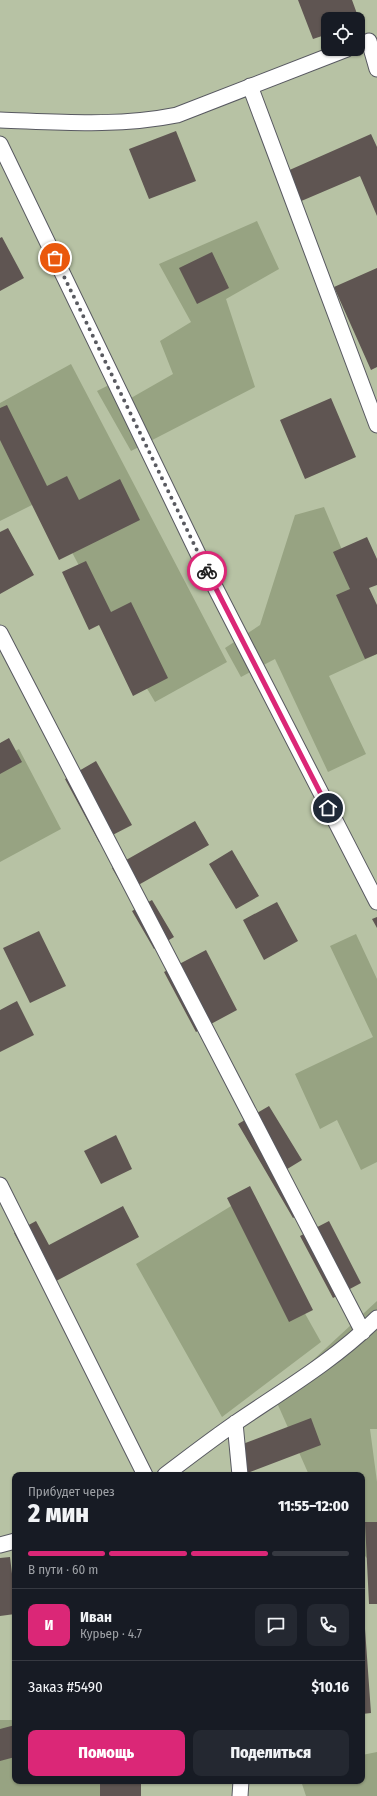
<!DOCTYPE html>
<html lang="ru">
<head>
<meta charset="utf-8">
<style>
	body { margin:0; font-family:"Fira Sans Condensed",sans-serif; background:#242831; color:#f1f3f6; height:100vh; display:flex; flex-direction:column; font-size:15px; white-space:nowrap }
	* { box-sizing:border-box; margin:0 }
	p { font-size:13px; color:#9ea1a6 }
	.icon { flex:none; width:22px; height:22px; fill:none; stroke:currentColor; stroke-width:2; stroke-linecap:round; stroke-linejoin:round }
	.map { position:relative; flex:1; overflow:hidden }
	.sheet { position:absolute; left:12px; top:1472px; width:353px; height:312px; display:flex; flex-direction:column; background:#171b24; border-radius:8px; box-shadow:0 1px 3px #0004 }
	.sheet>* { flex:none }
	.fabs { position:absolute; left:321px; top:12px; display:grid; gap:8px }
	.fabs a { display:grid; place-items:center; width:44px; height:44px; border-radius:8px; background:#171b24; box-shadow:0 1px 3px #0004; font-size:20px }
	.pin { position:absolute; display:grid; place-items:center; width:34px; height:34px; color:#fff; margin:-17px; border:2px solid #fff; border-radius:50%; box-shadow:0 1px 4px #0007 }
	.courier { position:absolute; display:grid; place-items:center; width:40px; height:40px; margin:-20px; border:3px solid #db2777; border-radius:50%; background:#fff; color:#222; box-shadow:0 1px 5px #0007 }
	.summary em { font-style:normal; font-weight:800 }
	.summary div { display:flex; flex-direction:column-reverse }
	.summary { display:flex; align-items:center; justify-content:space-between; height:68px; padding:0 16px }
	h1 { font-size:26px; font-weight:800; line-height:30px }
	.bar { display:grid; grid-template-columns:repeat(4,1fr); gap:6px 4px; align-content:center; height:48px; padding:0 16px }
	.bar i { height:5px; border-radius:3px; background:#363941 }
	.bar .on { background:#db2777 }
	.bar p { grid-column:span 4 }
	.line { display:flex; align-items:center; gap:10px; padding:0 16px; border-top:1px solid #363941 }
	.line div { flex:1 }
	.round { display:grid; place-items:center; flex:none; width:42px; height:42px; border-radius:8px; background:#242831 }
	.primary-button { display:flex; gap:8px; margin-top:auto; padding:8px 16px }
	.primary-button a { flex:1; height:46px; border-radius:8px; background:#db2777; color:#fff; font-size:16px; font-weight:800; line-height:46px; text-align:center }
	.primary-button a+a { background:#242831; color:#f1f3f6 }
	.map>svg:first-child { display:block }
	.green { fill:#b7c2a4; fill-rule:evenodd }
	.forest { fill:#97a382 }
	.building { fill:#5f5552 }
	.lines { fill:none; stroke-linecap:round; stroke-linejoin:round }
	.service-casing { stroke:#585961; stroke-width:17 }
	.service { stroke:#fff; stroke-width:15 }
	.done { stroke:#595a60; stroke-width:4; stroke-dasharray:0 7.2 }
	.route { stroke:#db2777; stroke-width:5 }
</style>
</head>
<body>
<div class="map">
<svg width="377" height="1796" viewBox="0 0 377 1796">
	<rect width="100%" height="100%" fill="#dfe1eb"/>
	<path class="green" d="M0,0H377V1796H0ZM328,19H358V49H328ZM15,1475H362V1781H15Z"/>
	<path class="forest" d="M257,221L279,269L226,299L255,387L131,451L97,391L121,379L131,398L173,374L160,341L191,322L159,264Z
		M71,364L227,662L155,702L117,638L44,499L0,521V403Z
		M324,507L377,633V654L329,676L366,754L328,772L275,659L241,677L225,648L260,625L295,515Z
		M19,749L61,829L0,862V759Z
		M356,934L377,979V1162L361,1170L337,1120L320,1129L295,1074L373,1037L330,946Z
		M241,1200L321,1342L222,1417L136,1264Z
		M377,1301V1429H370L377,1482V1568L362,1553V1475H309L274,1396Z
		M0,1720H15V1781H104L103,1796H0Z
		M377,1752V1796H306L301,1781H362V1755Z"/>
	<path class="building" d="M298,0H352L360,22L358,23V19H328V34L313,39Z
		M176,131L196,181L149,199L129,149Z
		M371,134L377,147V216L360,176L299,202L285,172Z
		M2,237L24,278L0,291V238Z
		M212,252L229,288L197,304L179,268Z
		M377,268V367L371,370L334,287Z
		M331,398L356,457L305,479L280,420Z
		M7,405L47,486L67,476L79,500L120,479L140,520L59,560L0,440V408Z
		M8,528L34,575L0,594V532Z
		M367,537L377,559V585L369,588L377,605V654L365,659L336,595L350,589L333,552Z
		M86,561L111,612L131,602L168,678L133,696L99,625L89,630L62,572Z
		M9,738L22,762L0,774V743Z
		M96,761L132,825L99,842L65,779Z
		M195,821L209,845L126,892L112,868Z
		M232,850L259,896L236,909L209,864Z
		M152,900L174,937L154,949L132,911Z
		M277,902L298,941L264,960L243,920Z
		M377,917V928L372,919Z
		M39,931L66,986L30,1003L3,948Z
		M206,950L237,1010L196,1032L164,972Z
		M17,1001L34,1035L0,1052V1010Z
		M269,1106L302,1160L284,1171L307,1210L293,1218L238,1124Z
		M116,1135L132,1169L101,1184L84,1151Z
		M250,1186L313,1310L289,1322L227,1198Z
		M123,1206L139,1237L43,1288L14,1233L36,1221L49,1245Z
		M329,1221L361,1283L333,1298L300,1236Z
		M311,1418L321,1445L242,1475L232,1448Z
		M365,1522H377V1604H369Z
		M10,1557L15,1599V1614L0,1616V1558Z
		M362,1615H364L371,1713L362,1714Z
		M15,1725V1757L0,1761V1729Z
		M100,1781H141V1796H100Z"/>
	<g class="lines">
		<defs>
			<path id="service" d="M369,41L377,69
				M250,86L377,425
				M0,120C59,122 118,127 177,115L347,49
				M0,144L199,556L377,902
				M0,633L363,1332
				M0,1185L145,1475
				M235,1423L240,1475
				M165,1475C189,1457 212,1439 237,1422C284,1390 336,1359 377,1318
				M0,1545L15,1541
				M240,1796L241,1781"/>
		</defs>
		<use href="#service" class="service-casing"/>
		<use href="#service" class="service"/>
	</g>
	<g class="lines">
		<path class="done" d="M55,258L207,571"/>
		<path class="route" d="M207,571L328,808"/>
	</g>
</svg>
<div class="fabs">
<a><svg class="icon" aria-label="locate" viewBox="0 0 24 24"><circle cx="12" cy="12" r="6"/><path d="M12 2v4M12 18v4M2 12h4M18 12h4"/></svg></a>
</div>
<div class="pin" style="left:55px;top:258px;background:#ea580c"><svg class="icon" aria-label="bag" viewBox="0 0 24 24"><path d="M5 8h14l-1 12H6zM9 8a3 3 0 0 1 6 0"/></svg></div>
<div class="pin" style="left:328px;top:808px;background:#1f2937"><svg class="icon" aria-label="home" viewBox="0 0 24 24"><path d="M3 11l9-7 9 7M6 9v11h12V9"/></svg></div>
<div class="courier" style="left:207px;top:571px"><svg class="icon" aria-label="bike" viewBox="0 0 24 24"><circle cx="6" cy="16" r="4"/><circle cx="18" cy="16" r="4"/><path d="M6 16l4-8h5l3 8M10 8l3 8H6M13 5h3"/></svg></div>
<section class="sheet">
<div class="summary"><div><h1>2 мин</h1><p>Прибудет через</p></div><em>11:55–12:00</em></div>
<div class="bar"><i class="on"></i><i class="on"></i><i class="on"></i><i></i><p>В пути · 60 m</p></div>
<div class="line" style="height:72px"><b class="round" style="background:#db2777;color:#fff">И</b><div><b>Иван</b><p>Курьер · 4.7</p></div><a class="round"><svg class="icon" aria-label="chat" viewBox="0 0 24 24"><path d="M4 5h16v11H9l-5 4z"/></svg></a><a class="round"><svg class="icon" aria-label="phone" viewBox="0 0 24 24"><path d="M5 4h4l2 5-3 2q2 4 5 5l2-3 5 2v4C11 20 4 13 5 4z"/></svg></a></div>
<div class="line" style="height:52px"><div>Заказ #5490</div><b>$10.16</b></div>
<div class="primary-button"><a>Помощь</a><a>Поделиться</a></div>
</section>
</div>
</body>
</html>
